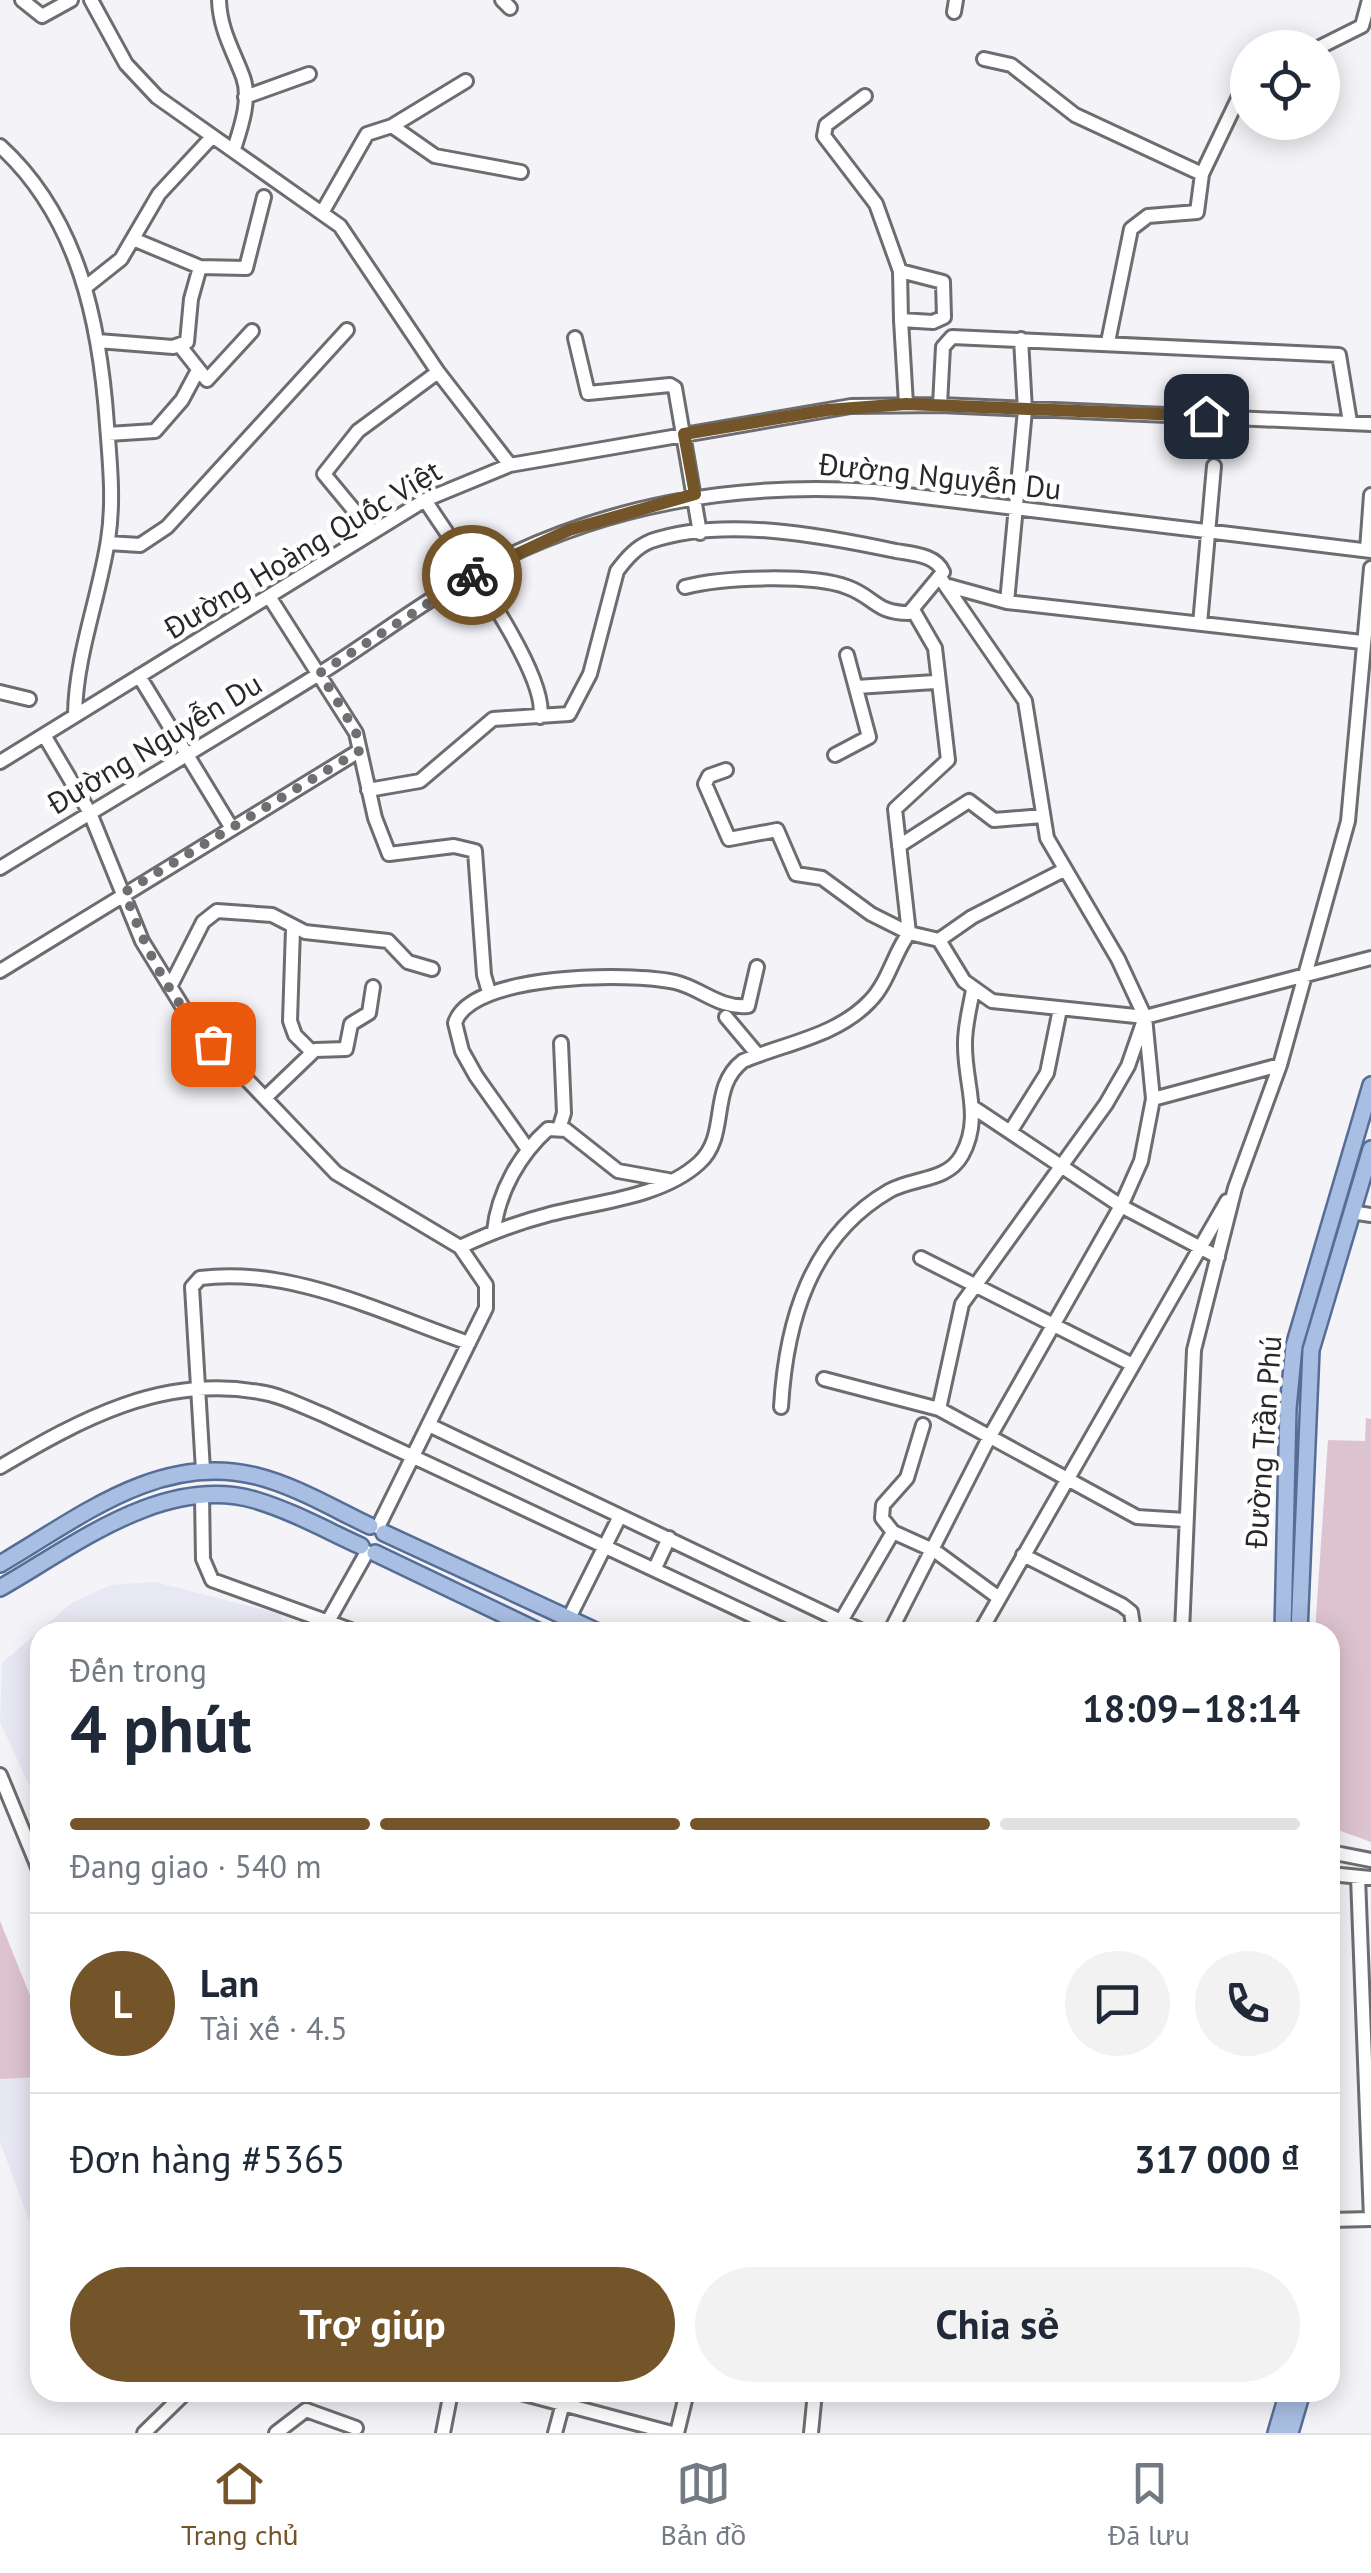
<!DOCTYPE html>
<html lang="vi">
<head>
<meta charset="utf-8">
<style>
	body { margin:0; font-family:"PT Sans",sans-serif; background:#f2f2f3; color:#1f2937; height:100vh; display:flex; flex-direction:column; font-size:38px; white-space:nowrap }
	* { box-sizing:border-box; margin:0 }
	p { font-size:32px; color:#747a83 }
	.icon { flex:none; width:55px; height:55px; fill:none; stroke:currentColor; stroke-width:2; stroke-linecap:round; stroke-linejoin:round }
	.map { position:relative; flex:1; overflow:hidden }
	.panel { position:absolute; left:30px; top:1622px; width:1310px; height:780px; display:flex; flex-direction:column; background:#fff; border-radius:30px; box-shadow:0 5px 25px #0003 }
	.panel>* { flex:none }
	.controls { position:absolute; left:1230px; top:30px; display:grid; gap:20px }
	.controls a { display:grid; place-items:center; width:110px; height:110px; border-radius:50%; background:#fff; box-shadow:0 5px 25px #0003; font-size:50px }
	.pin { position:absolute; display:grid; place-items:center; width:85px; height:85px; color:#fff; margin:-42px; border-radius:20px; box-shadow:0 5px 15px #0006 }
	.courier { position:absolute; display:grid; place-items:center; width:100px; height:100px; margin:-50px; border:8px solid #74552a; border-radius:50%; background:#fff; color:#222; box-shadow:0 2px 12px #0007 }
	.summary em { font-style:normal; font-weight:700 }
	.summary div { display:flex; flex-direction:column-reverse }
	.summary { display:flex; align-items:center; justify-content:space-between; height:170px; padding:0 40px }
	h1 { font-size:65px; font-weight:700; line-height:75px }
	.bar { display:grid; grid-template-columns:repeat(4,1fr); gap:15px 10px; align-content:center; height:120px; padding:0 40px }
	.bar i { height:12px; border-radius:8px; background:#e0e1e3 }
	.bar .selected { background:#74552a }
	.bar p { grid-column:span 4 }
	.line { display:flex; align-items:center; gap:25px; padding:0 40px; border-top:2px solid #e0e1e3 }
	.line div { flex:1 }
	.round { display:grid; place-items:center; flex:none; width:105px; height:105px; border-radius:52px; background:#f2f2f3 }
	.button { display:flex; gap:20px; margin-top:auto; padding:20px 40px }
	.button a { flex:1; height:115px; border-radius:60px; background:#74552a; color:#fff; font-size:40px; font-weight:700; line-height:115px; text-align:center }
	.button a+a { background:#f2f2f3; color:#1f2937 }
	.menu { display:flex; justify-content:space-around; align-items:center; height:140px; border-top:2px solid #e0e1e3; background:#fff; font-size:28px; color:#747a83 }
	.menu a { display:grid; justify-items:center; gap:5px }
	.menu .selected { color:#74552a }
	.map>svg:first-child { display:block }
	.built { fill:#e8e7f4 }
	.green { fill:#ddc3d0 }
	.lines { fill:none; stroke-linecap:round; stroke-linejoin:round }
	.minor-casing { stroke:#6d6d71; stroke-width:18 }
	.major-casing { stroke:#566d96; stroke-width:20 }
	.minor { stroke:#fff; stroke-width:12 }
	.major { stroke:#a9bee3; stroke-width:15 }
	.done { stroke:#6f6e71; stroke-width:10; stroke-dasharray:0 18 }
	.route { stroke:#74552a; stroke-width:12 }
	.labels { text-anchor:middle; stroke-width:9; stroke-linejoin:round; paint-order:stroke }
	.street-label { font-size:30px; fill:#282729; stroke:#fff }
</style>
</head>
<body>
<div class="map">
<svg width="1371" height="2433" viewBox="0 0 1371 2433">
	<rect width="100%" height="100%" fill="#f3f3f8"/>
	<path class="built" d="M155,1582L280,1614L286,1632H40V1809L0,1722L2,1663L73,1602L111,1585Z
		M40,2077V2250L0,2142V2079Z"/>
	<path class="green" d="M1366,1418L1371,1419V1842L1330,1827V1632H1315L1328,1440L1365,1441Z
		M0,1921L40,2020V2077L0,2079Z"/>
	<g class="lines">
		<defs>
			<path id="minor" d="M22,0L42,16L71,0
				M91,0L126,64L157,97L340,226L438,372L510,465
				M219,0C220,30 233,50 243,77C251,99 241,127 234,149
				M502,0L510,8
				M954,12L956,0
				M1318,48L1362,26L1369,0
				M984,59L1011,65L1075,115L1202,174
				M865,96L826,125L824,136L876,204L900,271
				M245,97L309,74
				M392,126L435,156L521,172
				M0,146C79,218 100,324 107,425C110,464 114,502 108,540C99,598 76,655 75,714
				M323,211L367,134L392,126L466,81
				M133,239L200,267L246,268L264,197
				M87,286L121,259L159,194L211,138
				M901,320L900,271L943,282L944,317L933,322L901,320L906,404
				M575,338L588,393L670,385L675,388L700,533
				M98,341L173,347L187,342L191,299L200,267
				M1108,342L1131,229L1148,216L1197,212L1202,174L1248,78
				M180,346L207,380L252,331
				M940,405L943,347L952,337L1339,355L1350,422
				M108,434L155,431L182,400L197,372
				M425,500C450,540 550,674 540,717
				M372,532L324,474L358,431L438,372
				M108,543L140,545L167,527L347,330
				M1367,550L1371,495
				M949,586L1007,602L1362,642
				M270,598L356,733L375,818L389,854L454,846L475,851L484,975L489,992
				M1007,602L1025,410L1021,339
				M913,610L935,648L948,760L895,809L909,933L939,940L964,981L992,1001L1145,1017L1371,958
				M1200,624L1214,466
				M139,676L231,827
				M856,687L935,682
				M0,692L29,699
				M44,735L90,813L142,941L192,1022L336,1173L460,1247L486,1285V1308L378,1527
				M835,755L869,737L847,655
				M0,762L425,500L510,465L851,406L940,405L1371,424
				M368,790L420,781L493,719L569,714L590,674L617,571C626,559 636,547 651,541C723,516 825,536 896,551C913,554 936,555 943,572L909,613C875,613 875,597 847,587C812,574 722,577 685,587
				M899,846L969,801L994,820L1043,816
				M0,868C106,803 213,740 319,674C372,641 423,601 478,571C604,504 734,482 874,491L1371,551
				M293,929L290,1021L295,1035L312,1052
				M939,940L972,917L1064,870
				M0,971L359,751
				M170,987L203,922L217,911L272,915L305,932L388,941L408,962L432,969
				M726,1017L758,1055
				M265,1098L315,1050L346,1049L351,1024L369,1013L373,987
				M1153,1099L1280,1065
				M974,1108L1121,1206L1218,1257
				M559,1129L564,1113L561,1043
				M1010,1132L1047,1073L1060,1009
				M527,1148L476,1076L462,1051L455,1023C470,973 632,972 675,982C701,988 719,1009 748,1006L757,967
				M1351,1212L1371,1215
				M494,1231C498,1192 520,1154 548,1129L566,1130L618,1171L668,1180
				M460,1247C488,1234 516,1223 547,1215C594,1202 661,1198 699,1163C730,1135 708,1088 743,1061C786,1043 837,1036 870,1001C888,983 894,953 909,933L871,914L822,878L796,874L777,830L729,839L705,784L709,776L726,770
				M921,1258L1131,1364
				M824,1379L939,1409L1137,1517L1185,1520
				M781,1407C786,1322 810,1237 889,1191C914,1177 947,1182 962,1155C983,1117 964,1083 965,1043C965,1025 970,1007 973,990
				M939,1409L962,1304L1106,1104L1128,1066L1144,1020
				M429,1425L864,1632
				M923,1425L907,1478L883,1505L882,1518L893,1532L935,1551L999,1598
				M0,1467C81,1419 162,1375 259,1392C281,1395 304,1407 324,1415L787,1632
				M203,1470L192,1287L200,1278C292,1266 384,1314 469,1343
				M202,1495L203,1559L212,1580L356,1632
				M1023,1555L1122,1605L1131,1612L1134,1632
				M655,1568L669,1538
				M569,1618L620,1516
				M841,1621L893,1532
				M322,1632L367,1552
				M890,1632L989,1438L1121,1206L1141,1161L1153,1099L1145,1017L1118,959L1047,838L1025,701L941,579
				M980,1632L1227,1201
				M1182,1632L1194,1350L1235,1188L1280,1065L1348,821L1371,568
				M0,1775L40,1872
				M1330,1852L1371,1860
				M1330,1874L1371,1878
				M1358,1877L1371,2219
				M1330,2220L1371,2219
				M517,2392L672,2433
				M144,2433L186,2392
				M276,2433L306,2410L356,2428
				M443,2433L451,2392
				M555,2433L566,2392
				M677,2433L687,2392
				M811,2433L815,2392"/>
			<path id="major" d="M384,1533L598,1632
				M375,1553L540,1632
				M0,1564C79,1518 159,1452 256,1476C296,1486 334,1509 370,1526
				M0,1588C74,1546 164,1474 255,1500C292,1511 326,1530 361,1546
				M1283,1632L1288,1408L1294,1346L1371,1085
				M1299,1632L1311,1350L1371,1149
				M1276,2433L1288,2392
				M1290,2433L1302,2392"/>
		</defs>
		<use href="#minor" class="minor-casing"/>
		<use href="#major" class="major-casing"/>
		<use href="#minor" class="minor"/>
		<use href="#major" class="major"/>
	</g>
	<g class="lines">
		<path class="done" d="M213,1044C171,1001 144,948 125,892L359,751L356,732L320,673L472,575"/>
		<path class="route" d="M472,575L569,530L695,494L684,434L827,410L906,404L1206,416"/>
	</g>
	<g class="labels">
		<g class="street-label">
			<text transform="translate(940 477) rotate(6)" y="10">Đường Nguyễn Du</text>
			<text transform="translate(303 550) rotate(-31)" y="10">Đường Hoàng Quốc Việt</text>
			<text transform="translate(155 744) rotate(-31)" y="10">Đường Nguyễn Du</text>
			<text transform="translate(1264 1442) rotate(-86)" y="10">Đường Trần Phú</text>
		</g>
	</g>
</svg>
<div class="controls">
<a><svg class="icon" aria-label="locate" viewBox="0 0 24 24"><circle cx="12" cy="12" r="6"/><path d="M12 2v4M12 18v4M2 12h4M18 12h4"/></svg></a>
</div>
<div class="pin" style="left:213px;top:1044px;background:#ea580c"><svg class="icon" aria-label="bag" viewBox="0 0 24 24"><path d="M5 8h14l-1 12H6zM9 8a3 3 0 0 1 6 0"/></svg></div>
<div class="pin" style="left:1206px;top:416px;background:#1f2937"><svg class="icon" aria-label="home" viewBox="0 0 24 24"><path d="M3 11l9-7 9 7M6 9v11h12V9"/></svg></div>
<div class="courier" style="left:472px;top:575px"><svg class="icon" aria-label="bike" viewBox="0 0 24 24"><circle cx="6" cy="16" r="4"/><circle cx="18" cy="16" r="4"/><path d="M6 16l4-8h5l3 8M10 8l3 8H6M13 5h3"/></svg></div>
<section class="panel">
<div class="summary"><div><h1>4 phút</h1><p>Đến trong</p></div><em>18:09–18:14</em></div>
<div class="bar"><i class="selected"></i><i class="selected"></i><i class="selected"></i><i></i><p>Đang giao · 540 m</p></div>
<div class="line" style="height:180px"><b class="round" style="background:#74552a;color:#fff">L</b><div><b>Lan</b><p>Tài xế · 4.5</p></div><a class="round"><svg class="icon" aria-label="chat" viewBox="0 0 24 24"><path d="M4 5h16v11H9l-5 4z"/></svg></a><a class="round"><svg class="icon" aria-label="phone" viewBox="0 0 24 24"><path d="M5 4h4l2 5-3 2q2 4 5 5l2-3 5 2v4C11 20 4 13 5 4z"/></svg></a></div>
<div class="line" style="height:130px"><div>Đơn hàng #5365</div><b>317 000 ₫</b></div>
<div class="button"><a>Trợ giúp</a><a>Chia sẻ</a></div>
</section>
</div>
<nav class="menu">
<a class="selected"><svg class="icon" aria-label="home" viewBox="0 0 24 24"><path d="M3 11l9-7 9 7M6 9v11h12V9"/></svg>Trang chủ</a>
<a><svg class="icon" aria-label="map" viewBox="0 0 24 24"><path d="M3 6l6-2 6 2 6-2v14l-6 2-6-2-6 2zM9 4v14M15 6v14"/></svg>Bản đồ</a>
<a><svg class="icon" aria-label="saved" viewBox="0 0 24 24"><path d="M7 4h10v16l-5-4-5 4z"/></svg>Đã lưu</a>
</nav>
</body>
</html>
